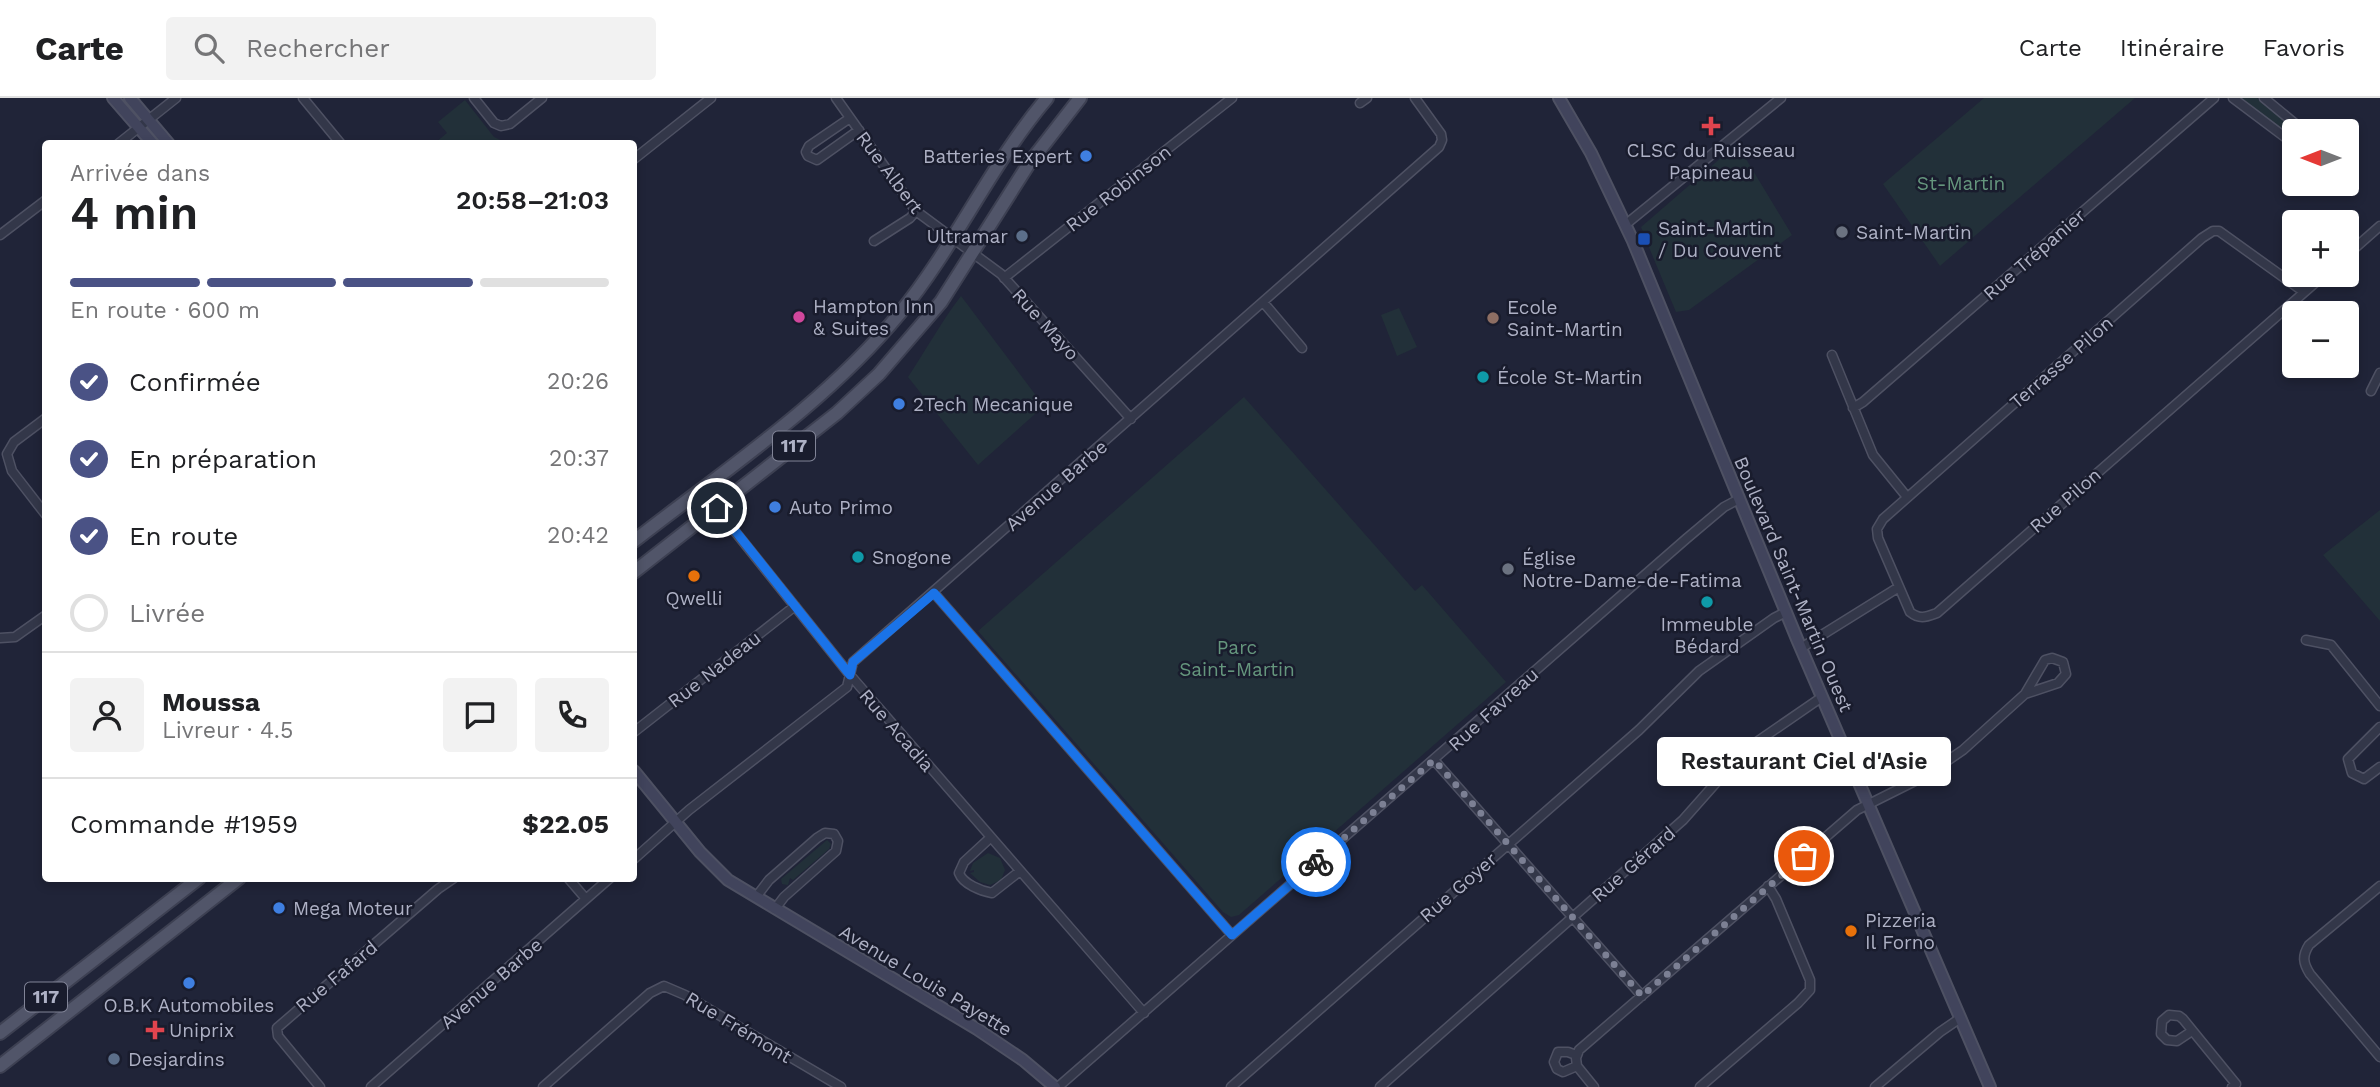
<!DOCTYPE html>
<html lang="fr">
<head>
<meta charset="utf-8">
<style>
	body { margin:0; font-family:"Work Sans",sans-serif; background:#f2f2f2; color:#202124; height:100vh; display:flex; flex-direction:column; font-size:26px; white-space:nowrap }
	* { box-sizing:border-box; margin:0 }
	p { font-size:23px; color:#757577 }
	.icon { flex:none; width:38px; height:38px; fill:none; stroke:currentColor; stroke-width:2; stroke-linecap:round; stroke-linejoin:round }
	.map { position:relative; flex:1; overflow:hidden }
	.sheet { position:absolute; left:42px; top:42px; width:595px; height:742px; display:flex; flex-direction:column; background:#fff; border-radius:7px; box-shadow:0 4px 10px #0003 }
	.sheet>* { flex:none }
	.needle { width:46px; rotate:270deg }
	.buttons { position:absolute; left:2282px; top:21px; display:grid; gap:14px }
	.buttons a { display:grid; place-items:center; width:77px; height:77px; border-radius:7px; background:#fff; box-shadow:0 4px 10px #0003; font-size:35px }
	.pin { position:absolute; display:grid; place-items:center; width:60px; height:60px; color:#fff; margin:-30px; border:4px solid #fff; border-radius:50%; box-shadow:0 2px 7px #0007 }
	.courier { position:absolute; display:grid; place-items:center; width:70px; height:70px; margin:-35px; border:5px solid #1a73e8; border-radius:50%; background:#fff; color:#222; box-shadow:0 2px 9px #0007 }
	.bubble { position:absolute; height:49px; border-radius:7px; background:#fff; box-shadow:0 4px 10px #0003; font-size:23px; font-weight:600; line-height:49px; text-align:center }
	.overview em { font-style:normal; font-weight:600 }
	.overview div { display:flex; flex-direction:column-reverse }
	.overview { display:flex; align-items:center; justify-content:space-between; height:119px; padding:0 28px }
	h1 { font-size:46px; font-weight:600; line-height:52px }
	.bar { display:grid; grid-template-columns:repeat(4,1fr); gap:10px 7px; align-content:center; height:84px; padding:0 28px }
	.bar i { height:9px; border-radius:5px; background:#e0e0e0 }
	.bar .on { background:#4a5285 }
	.bar p { grid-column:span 4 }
	.line { display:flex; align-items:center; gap:18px; padding:0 28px; border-top:2px solid #e0e0e0 }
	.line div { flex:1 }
	.round { display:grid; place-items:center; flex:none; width:74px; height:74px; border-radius:7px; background:#f2f2f2 }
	ol { padding:0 28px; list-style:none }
	li { display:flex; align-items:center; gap:21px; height:77px }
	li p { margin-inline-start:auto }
	li .icon { padding:7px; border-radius:50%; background:#4a5285; color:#fff; stroke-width:4 }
	li:last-child { color:#757577 }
	li i { width:38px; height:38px; border:4px solid #e0e0e0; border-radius:50% }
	header { display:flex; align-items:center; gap:42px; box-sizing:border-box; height:98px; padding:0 35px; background:#fff; border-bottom:2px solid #e0e0e0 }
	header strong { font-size:33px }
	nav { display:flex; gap:38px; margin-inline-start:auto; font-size:24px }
	.search { width:490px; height:63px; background:#f2f2f2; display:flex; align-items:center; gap:18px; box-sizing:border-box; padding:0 24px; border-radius:7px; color:#757577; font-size:26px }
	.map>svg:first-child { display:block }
	.green { fill:#223039 }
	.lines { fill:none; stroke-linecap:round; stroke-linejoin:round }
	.street-casing { stroke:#4e5163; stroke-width:11 }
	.secondary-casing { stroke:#4e5163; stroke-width:14 }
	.primary-casing { stroke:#3d4052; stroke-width:16 }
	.street { stroke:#333749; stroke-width:8 }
	.secondary { stroke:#41445c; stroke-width:10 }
	.primary { stroke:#515569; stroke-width:12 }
	.done { stroke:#7c8094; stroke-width:7; stroke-dasharray:0 12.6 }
	.route { stroke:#1a73e8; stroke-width:9 }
	.health-dot { fill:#e0444e; stroke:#191c2d; stroke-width:2.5 }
	.shop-dot { fill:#3f7fe0; stroke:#191c2d; stroke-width:2.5 }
	.worship-dot { fill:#6b7280; stroke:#191c2d; stroke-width:2.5 }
	.service-dot { fill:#5c6f8a; stroke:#191c2d; stroke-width:2.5 }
	.transit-dot { fill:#1a4fb4; stroke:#191c2d; stroke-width:2.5 }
	.hotel-dot { fill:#d1479c; stroke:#191c2d; stroke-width:2.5 }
	.education-dot { fill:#8d6e63; stroke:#191c2d; stroke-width:2.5 }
	.culture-dot { fill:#0f9aa8; stroke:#191c2d; stroke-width:2.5 }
	.food-dot { fill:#e8710a; stroke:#191c2d; stroke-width:2.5 }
	.labels { text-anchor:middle; stroke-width:5; stroke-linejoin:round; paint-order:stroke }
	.shield { fill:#191c2d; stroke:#818497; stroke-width:2 }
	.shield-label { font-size:18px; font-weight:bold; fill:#aeb1c5 }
	.poi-label { font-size:19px; fill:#aeb1c5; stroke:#191c2d; text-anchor:start }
	.street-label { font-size:19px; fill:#aeb1c5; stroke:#191c2d }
	.park-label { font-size:19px; fill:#65967d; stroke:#191c2d }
</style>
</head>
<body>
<header>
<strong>Carte</strong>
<div class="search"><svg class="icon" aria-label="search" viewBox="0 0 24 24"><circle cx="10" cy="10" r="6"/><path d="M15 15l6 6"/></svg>Rechercher</div>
<nav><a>Carte</a><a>Itinéraire</a><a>Favoris</a></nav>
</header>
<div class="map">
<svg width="2380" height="989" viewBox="0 0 2380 989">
	<rect width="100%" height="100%" fill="#202438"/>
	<path class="green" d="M1984,0H2135L1940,168L1883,86Z
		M2242,0H2257L2296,32L2294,40L2290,39Z
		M465,2L494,39L502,43L499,46L435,45L447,35L438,24Z
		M1737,46L1792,137L1689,212L1676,214L1648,147L1651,145L1648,141H1646L1641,129Z
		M961,198L1044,308L978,367L908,279C926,252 941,224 961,198Z
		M1399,210L1417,249L1397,258L1381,217Z
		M1244,299L1415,493L1422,487L1506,584L1239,817L1231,819L1223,814L978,533Z
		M2380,412V523L2323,457Z
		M827,742L831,746L829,751L793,782L790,780L788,787L782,786L781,781Z
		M988,755L1000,760L1005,772L1001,782L990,787L980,784L970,775L974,774V772L970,773L973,765Z"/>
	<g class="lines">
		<defs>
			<path id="street" d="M303,0L341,46
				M474,0L494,25L501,28L510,26L542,0
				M836,0L916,113L1001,176L1131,321
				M2233,0L2294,46
				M2264,0L2304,33
				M1360,5L1367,0
				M850,20L809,48L806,54L808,58L817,62L859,32
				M118,46L176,0
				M634,61L711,0
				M1625,127L1781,0
				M0,137L46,102
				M874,143L910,120L916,113
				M2347,157L2380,128
				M1004,180L1232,0
				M2304,194L2219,133H2213L2202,140L1883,421L1877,431L1878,440L1910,514C1920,522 1926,519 1937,515L2324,177
				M1263,204L1302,250
				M1832,257L1873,357L1907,399
				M2371,293L2380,275
				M1853,310L1863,304L2214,0
				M46,320L14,344L7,356L12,373L46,417
				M701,391L850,577L1144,915
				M934,495L1232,837
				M0,540L15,539L46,517
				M2306,542L2331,547L2380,608
				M1801,550L1899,489
				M2380,629L2348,661L2352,675L2364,681L2380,669
				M634,634L795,508
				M1434,662L1642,898
				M990,740L964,764L959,775C963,786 981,793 992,795L1020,773
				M634,761L689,712L847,589L853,564L1439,49L1442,42L1441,36L1415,0
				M568,780L586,801
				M2380,788L2309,847C2302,858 2303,865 2310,876L2380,959
				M756,799L769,782L817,740L825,735L834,736L838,743L836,753L784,799L775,811
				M2192,933L2177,943L2167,942L2161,936L2162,923L2169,917L2179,918L2183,921L2236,986L2232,989
				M1576,957L1568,954H1558L1554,964L1557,971L1563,974L1577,968
				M1577,968L1576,960L1579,952L1857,712L1925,678L1963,652L2025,596L2045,562L2052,560L2063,564L2066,576L2058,585L2025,596
				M1577,968L1594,989
				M320,989L278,938L277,930L438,791L454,780
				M371,989L610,780
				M543,989L650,895L664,888L685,897L841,989
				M1058,989L1686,441L1724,409L1739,401
				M1231,989L1639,632L1699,573L1774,520L1786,514
				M1380,989L1683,722L1745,652L1822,599
				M1700,989L1798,905L1810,892V882L1776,801L1768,788
				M1875,989L1940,934L1959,921"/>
			<path id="secondary" d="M113,0L153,46
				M130,0L169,46
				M1559,0L1591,55L1633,143L1797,541L1990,989
				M634,673L700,754L728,782L977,931L1023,962L1055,989"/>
			<path id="primary" d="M634,443C725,372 826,305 900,215C955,148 991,66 1047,0
				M634,474L837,315L879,276L941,204L1028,67L1080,0
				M0,935L199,780
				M0,968L239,780"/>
		</defs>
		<use href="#street" class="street-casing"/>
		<use href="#secondary" class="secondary-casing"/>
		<use href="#primary" class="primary-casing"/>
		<use href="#street" class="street"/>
		<use href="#secondary" class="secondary"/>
		<use href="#primary" class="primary"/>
	</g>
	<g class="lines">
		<path class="done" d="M1316,764L1434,662L1642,898L1804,758"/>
		<path class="route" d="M717,410L850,577L853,564L934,495L1232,837L1316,764"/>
	</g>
	<g class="health-dot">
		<path d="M1707.5 17.5h7v7h7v7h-7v7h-7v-7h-7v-7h7z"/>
		<path d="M151.5 921.5h7v7h7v7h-7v7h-7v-7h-7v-7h7z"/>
	</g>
	<g class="shop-dot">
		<circle cx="1086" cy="58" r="7"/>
		<circle cx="899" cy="306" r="7"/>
		<circle cx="775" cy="409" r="7"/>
		<circle cx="279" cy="810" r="7"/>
		<circle cx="189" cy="885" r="7"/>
	</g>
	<g class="worship-dot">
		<circle cx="1842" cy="134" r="7"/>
		<circle cx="1508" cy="471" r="7"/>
	</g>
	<g class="service-dot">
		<circle cx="1022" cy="138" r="7"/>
		<circle cx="114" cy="961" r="7"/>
	</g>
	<rect class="transit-dot" x="1637" y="134" width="14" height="14" rx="3.5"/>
	<circle class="hotel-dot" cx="799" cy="219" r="7"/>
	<circle class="education-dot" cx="1493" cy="220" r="7"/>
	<g class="culture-dot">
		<circle cx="1483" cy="279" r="7"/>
		<circle cx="858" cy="459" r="7"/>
		<circle cx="1707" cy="504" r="7"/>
	</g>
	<g class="food-dot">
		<circle cx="694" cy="478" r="7"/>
		<circle cx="1851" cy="833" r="7"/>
	</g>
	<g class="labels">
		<g class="shield">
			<rect x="773" y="333.5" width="42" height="29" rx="5"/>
			<rect x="25" y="884.5" width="42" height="29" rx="5"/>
		</g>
		<g class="shield-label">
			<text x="794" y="354">117</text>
			<text x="46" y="905">117</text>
		</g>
		<g class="poi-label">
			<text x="1711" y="59" text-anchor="middle">CLSC du Ruisseau<tspan x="1711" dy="22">Papineau</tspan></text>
			<text x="1072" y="65" text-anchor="end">Batteries Expert</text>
			<text x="1658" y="137">Saint-Martin<tspan x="1658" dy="22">/ Du Couvent</tspan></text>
			<text x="1856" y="141">Saint-Martin</text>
			<text x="1008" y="145" text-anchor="end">Ultramar</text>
			<text x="813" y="215">Hampton Inn<tspan x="813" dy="22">&amp; Suites</tspan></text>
			<text x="1507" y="216">Ecole<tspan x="1507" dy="22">Saint-Martin</tspan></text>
			<text x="1497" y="286">École St-Martin</text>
			<text x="913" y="313">2Tech Mecanique</text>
			<text x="789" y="416">Auto Primo</text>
			<text x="872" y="466">Snogone</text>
			<text x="1522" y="467">Église<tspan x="1522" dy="22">Notre-Dame-de-Fatima</tspan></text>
			<text x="694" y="507" text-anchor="middle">Qwelli</text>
			<text x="1707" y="533" text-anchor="middle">Immeuble<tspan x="1707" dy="22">Bédard</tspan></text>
			<text x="293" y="817">Mega Moteur</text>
			<text x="1865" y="829">Pizzeria<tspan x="1865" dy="22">Il Forno</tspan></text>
			<text x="189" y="914" text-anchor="middle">O.B.K Automobiles</text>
			<text x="169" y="939">Uniprix</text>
			<text x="128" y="968">Desjardins</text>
		</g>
		<g class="street-label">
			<text transform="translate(890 74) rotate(53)" y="7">Rue Albert</text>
			<text transform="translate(1118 90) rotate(-38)" y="7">Rue Robinson</text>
			<text transform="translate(2034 156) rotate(-41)" y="7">Rue Trépanier</text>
			<text transform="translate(1046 226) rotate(48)" y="7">Rue Mayo</text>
			<text transform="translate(2061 264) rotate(-41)" y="7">Terrasse Pilon</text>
			<text transform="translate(1056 387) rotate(-41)" y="7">Avenue Barbe</text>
			<text transform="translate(2065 402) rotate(-41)" y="7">Rue Pilon</text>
			<text transform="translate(1794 486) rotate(67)" y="7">Boulevard Saint-Martin Ouest</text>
			<text transform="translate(714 571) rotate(-38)" y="7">Rue Nadeau</text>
			<text transform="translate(1493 611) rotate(-42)" y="7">Rue Favreau</text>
			<text transform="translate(897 632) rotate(49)" y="7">Rue Acadia</text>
			<text transform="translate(1633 766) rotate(-41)" y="7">Rue Gérard</text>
			<text transform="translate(1458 789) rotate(-41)" y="7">Rue Goyer</text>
			<text transform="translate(336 878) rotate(-40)" y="7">Rue Fafard</text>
			<text transform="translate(926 882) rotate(31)" y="7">Avenue Louis Payette</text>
			<text transform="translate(491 885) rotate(-41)" y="7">Avenue Barbe</text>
			<text transform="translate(739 929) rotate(31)" y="7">Rue Frémont</text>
		</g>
		<g class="park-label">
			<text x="1961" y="92">St-Martin</text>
			<text x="1237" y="556">Parc<tspan x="1237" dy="22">Saint-Martin</tspan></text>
		</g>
	</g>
</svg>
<div class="buttons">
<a><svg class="needle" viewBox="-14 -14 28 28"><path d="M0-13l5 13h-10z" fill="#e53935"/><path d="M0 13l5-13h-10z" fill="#757577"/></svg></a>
<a>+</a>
<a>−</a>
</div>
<div class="pin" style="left:1804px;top:758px;background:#ea580c"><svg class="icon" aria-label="bag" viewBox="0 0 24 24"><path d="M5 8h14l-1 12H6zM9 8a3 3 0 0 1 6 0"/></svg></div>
<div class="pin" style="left:717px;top:410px;background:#1f2937"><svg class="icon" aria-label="home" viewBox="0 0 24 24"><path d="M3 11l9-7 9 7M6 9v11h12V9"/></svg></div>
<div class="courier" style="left:1316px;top:764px"><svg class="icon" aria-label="bike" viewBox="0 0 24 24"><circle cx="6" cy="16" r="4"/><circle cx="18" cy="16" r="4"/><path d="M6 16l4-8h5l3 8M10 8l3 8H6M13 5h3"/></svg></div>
<div class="bubble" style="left:1657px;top:639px;width:294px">Restaurant Ciel d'Asie</div>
<section class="sheet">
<div class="overview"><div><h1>4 min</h1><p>Arrivée dans</p></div><em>20:58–21:03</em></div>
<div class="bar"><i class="on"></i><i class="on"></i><i class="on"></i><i></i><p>En route · 600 m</p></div>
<ol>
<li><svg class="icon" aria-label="check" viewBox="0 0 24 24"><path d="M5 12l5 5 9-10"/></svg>Confirmée<p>20:26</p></li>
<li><svg class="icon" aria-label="check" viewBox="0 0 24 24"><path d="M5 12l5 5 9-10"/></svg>En préparation<p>20:37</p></li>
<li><svg class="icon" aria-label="check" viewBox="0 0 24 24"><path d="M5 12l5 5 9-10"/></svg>En route<p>20:42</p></li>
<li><i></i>Livrée</li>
</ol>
<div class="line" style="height:126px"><a class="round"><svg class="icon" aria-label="person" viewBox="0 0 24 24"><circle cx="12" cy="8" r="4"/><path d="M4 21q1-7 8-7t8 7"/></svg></a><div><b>Moussa</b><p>Livreur · 4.5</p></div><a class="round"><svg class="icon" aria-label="chat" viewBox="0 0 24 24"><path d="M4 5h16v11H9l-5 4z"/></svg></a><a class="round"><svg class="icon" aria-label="phone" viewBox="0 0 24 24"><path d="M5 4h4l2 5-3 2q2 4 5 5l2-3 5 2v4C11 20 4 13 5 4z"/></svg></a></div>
<div class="line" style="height:91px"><div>Commande #1959</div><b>$22.05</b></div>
</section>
</div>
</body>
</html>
